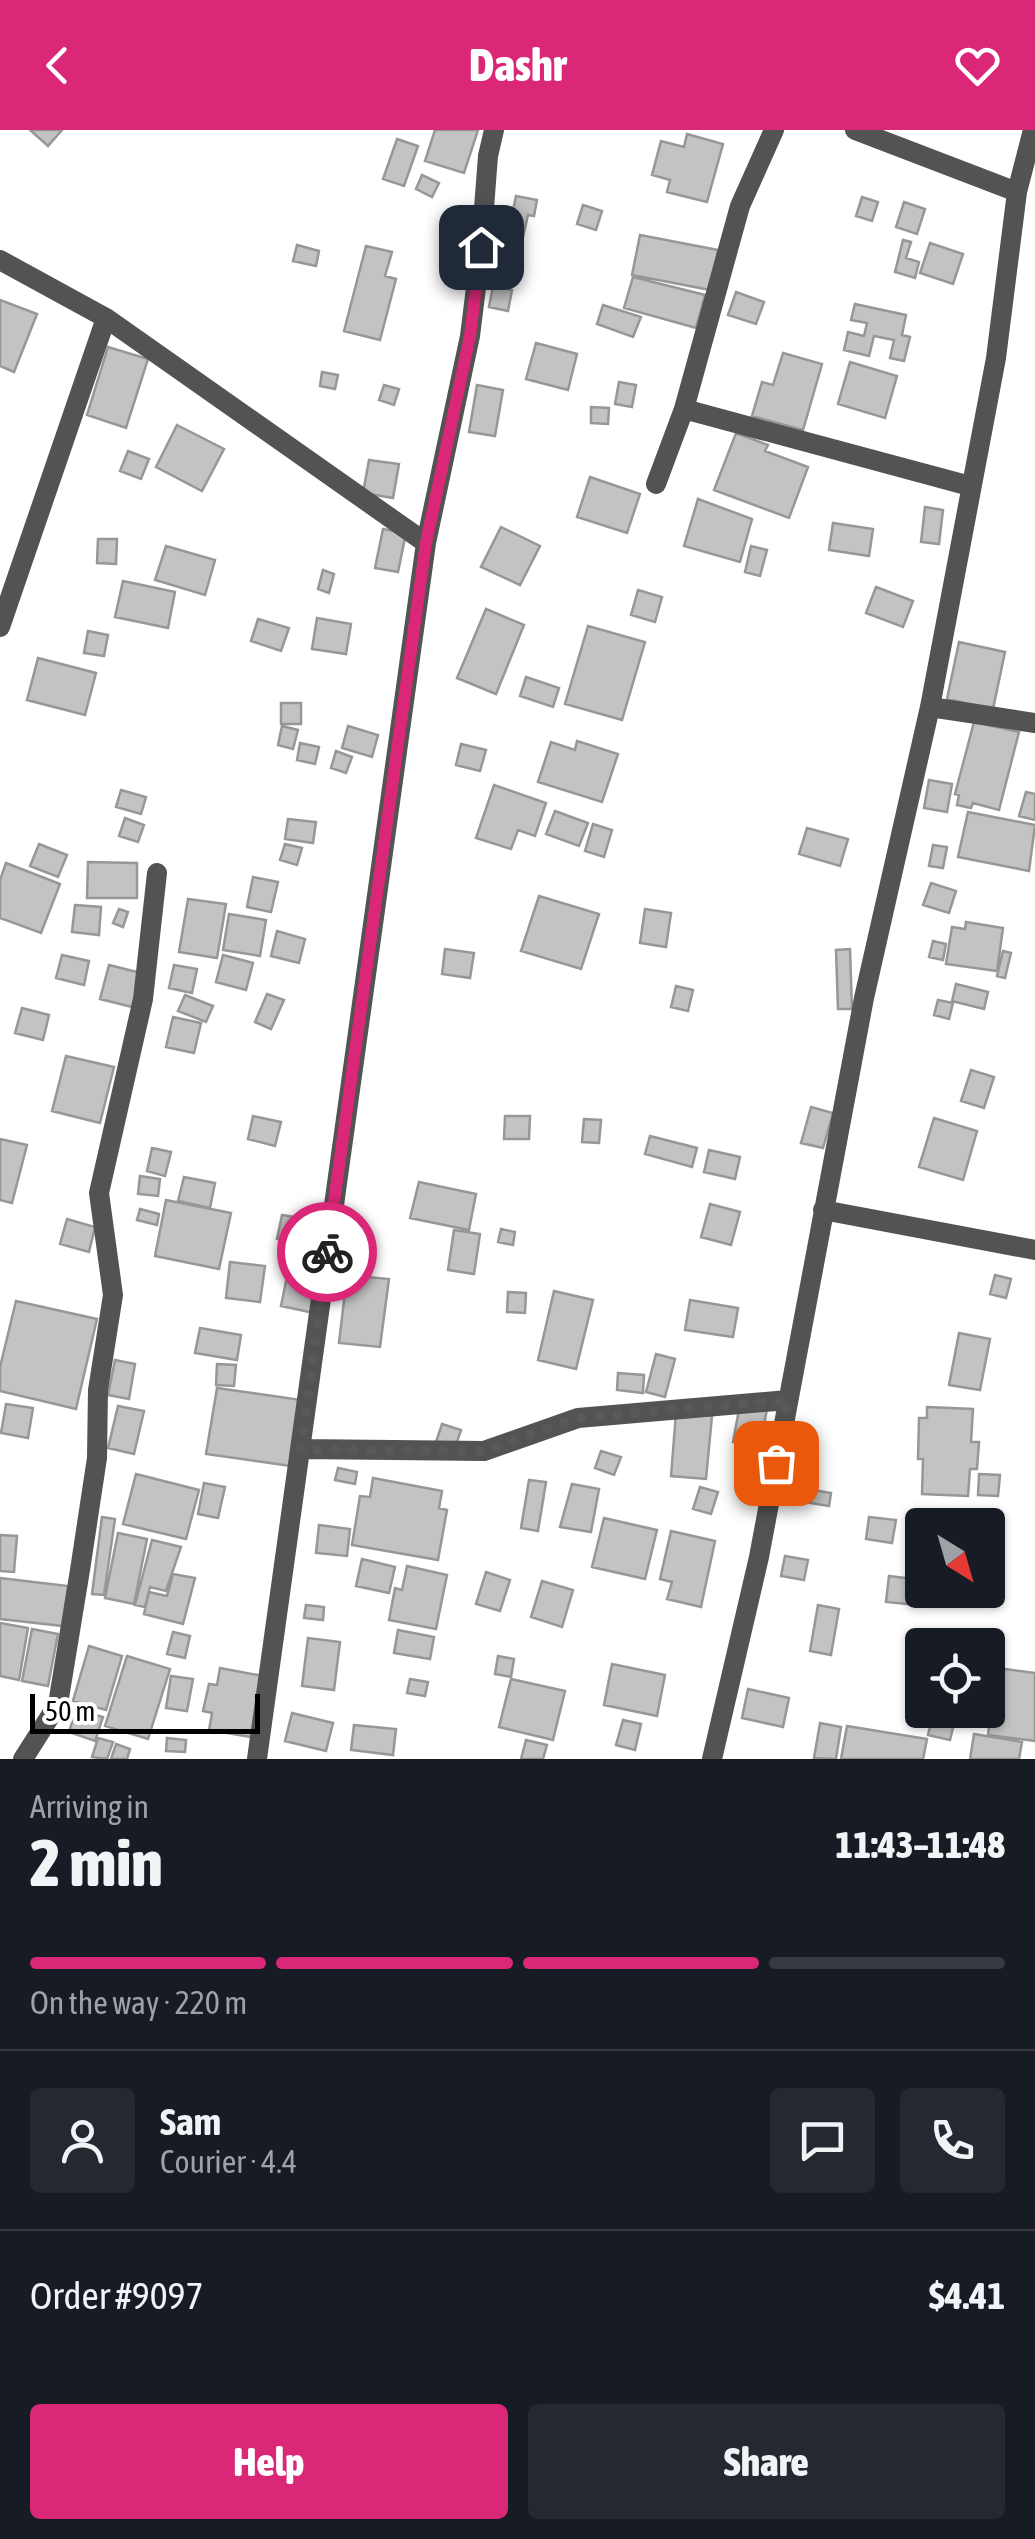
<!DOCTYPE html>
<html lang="en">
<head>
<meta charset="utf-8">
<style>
	body { margin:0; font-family:"Asap Condensed",sans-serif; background:#242831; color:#f1f3f6; height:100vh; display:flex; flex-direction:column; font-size:38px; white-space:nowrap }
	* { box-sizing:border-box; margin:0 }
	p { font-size:32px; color:#9ea1a6 }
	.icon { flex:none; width:55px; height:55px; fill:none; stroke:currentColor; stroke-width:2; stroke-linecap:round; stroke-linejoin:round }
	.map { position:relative; height:1629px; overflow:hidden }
	.sheet { display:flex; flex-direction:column; background:#171b24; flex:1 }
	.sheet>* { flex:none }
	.needle { width:65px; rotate:143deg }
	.tools { position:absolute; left:905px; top:1378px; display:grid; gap:20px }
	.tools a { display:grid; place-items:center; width:100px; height:100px; border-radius:10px; background:#171b24; box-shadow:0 2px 8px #0004; font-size:50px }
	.scale { position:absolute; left:30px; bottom:25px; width:230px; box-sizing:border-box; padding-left:10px; border:5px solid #000; border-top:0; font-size:28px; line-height:35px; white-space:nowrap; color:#000; -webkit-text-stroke:8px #fff; paint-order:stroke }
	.pin { position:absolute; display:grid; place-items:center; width:85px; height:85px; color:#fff; margin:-42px; border-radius:20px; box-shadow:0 5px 15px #0006 }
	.courier { position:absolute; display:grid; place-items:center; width:100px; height:100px; margin:-50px; border:8px solid #db2777; border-radius:50%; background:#fff; color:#222; box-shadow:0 2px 12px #0007 }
	.headline em { font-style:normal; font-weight:800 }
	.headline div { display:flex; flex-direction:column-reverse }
	.headline { display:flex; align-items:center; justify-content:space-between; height:170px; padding:0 30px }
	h1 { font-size:65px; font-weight:800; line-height:75px }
	.bar { display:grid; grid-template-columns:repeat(4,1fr); gap:15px 10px; align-content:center; height:120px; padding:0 30px }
	.bar i { height:12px; border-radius:8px; background:#363941 }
	.bar .current { background:#db2777 }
	.bar p { grid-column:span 4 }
	.line { display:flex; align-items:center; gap:25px; padding:0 30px; border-top:2px solid #363941 }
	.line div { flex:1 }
	.round { display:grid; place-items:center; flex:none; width:105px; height:105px; border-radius:10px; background:#242831 }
	.action { display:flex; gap:20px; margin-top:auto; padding:20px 30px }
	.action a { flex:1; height:115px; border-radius:10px; background:#db2777; color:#fff; font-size:40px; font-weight:800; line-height:115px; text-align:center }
	.action a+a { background:#242831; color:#f1f3f6 }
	header { display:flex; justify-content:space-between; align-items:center; height:130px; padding:0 30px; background:#db2777; color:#fff; font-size:45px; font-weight:800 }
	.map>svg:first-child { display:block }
	.building { fill:#c3c3c3; stroke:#979797; stroke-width:2.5 }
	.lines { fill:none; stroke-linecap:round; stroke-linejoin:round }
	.minor { stroke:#535353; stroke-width:20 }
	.done { stroke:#595959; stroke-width:10; stroke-dasharray:0 18 }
	.route { stroke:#db2777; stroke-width:12 }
</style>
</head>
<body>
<header><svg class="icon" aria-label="back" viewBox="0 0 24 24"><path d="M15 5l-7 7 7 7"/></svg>Dashr<svg class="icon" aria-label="heart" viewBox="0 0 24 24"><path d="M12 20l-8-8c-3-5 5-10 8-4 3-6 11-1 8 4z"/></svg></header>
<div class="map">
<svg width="1035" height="1629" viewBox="0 0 1035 1629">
	<rect width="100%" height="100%" fill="#fff"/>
	<path class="building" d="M30,0H62L48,16Z
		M435,0H478L464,43L425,31Z
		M687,4L723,14L707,72L667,62L670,50L652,45L661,11L684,17Z
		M397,9L418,16L404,56L383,49Z
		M422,45L439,53L432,67L416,59Z
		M516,66L537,70L534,86L528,85L523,107L508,104Z
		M862,67L878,72L872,91L856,86Z
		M904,72L925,79L917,104L896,97Z
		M583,75L602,81L596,100L577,94Z
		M640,105L718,120L710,160L632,145Z
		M903,110L911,112L906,128L919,132L915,148L895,142Z
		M930,113L963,124L953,154L920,143Z
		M297,115L319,121L316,136L293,131Z
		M366,116L392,122L385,146L396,149L380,210L344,201Z
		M633,147L705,165L696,198L624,178Z
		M493,156L512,160L508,181L489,177Z
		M736,162L764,172L756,194L728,185Z
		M0,170L37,184L14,242L0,236Z
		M855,174L906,185L902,205L910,207L904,231L890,228L894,210L874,206L869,226L844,220L848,202L864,206L867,193L851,190Z
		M603,175L641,187L633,207L597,194Z
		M536,213L577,224L568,260L526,249Z
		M108,217L148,229L126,298L87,285Z
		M783,223L822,234L803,300L752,286L762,252L773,255Z
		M850,232L897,246L885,288L838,274Z
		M322,242L338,245L335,259L320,256Z
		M619,252L636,255L632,277L615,274Z
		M384,255L399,259L394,275L379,270Z
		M477,255L503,260L495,306L469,302Z
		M591,277L609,278L608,294L591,293Z
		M177,295L224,319L202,361L156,337Z
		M736,303L768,315L765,321L808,337L789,388L714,360Z
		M128,321L149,329L141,349L120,341Z
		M369,330L399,334L393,368L363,363Z
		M590,347L640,364L627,403L577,387Z
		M698,369L752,389L740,432L684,416Z
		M925,377L943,380L939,414L921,412Z
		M833,393L873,399L869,426L829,420Z
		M501,397L540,416L520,455L481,437Z
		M383,399L406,403L398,442L375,438Z
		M98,409H117L116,434L97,433Z
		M166,416L215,430L205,465L155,450Z
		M751,416L767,420L760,446L745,442Z
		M323,440L334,444L329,463L318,459Z
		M123,451L175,462L168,498L115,487Z
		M876,457L913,471L903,497L866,483Z
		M638,460L662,467L655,492L631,485Z
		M486,479L524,495L496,564L457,548Z
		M317,488L351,494L346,524L312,519Z
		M258,489L289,498L281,521L251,511Z
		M588,496L645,512L622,590L565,574Z
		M88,501L108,505L104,526L84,523Z
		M959,512L1005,522L993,579L947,569Z
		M38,528L96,543L85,585L27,570Z
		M526,547L559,558L553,577L520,566Z
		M281,573H301V594H281Z
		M974,592L1019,602L999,680L973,673L971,678L957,675L959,665L955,664Z
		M282,596L298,600L293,619L278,615Z
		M348,596L378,605L372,627L342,618Z
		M577,611L618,624L602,672L538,652L551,612L575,620Z
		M300,613L319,617L315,634L297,630Z
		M461,614L486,620L480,641L456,635Z
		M336,621L352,627L346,643L331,638Z
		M929,650L952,654L947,682L924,678Z
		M494,655L546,673L535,706L518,700L511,719L476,708Z
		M121,660L146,667L141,684L116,677Z
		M1026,662L1035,664V690L1019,686Z
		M555,681L588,693L579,716L546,704Z
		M968,682L1035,695L1029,741L958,727Z
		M125,688L144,695L138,712L119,706Z
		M288,689L316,692L313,713L285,709Z
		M593,694L612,700L604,727L585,721Z
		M807,698L848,709L840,736L799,724Z
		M39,714L67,725L58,747L30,736Z
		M285,714L302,718L297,735L280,730Z
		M933,715L947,717L943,738L929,736Z
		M88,732L137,733V768H87Z
		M6,733L60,754L41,803L0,788V750Z
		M253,747L278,752L271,782L247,777Z
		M931,753L956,761L949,783L923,775Z
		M539,766L599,784L581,839L521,821Z
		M188,769L226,774L217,828L179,822Z
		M75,775L101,777L99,805L72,802Z
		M119,779L128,782L123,797L113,793Z
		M645,779L671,783L666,817L640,813Z
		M229,784L266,790L260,826L223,820Z
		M966,792L1003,798L997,841L946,834L952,797L965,799Z
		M277,801L305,809L299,833L271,826Z
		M933,811L946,814L943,830L929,827Z
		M445,819L474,823L470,848L442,844Z
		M850,819L852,879H838L836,820Z
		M1003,821L1011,823L1005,848L997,846Z
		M62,825L89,831L84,855L56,848Z
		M223,825L253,833L246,860L216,852Z
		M109,835L141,843L132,877L100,869Z
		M174,835L197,839L192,863L169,858Z
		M956,854L988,862L984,879L952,871Z
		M676,856L693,860L688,881L671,877Z
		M267,864L284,870L271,899L255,892Z
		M185,865L213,876L206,892L178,881Z
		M938,870L953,873L949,889L934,885Z
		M22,878L49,885L43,910L15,903Z
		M173,887L201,893L194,923L166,917Z
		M66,926L114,937L100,993L52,981Z
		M971,940L994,947L984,978L961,971Z
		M811,977L833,983L823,1018L801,1013Z
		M253,986L281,992L275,1016L248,1009Z
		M505,986H530L529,1009H504Z
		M934,988L977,1001L963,1050L919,1037Z
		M584,989L601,990L599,1013L582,1012Z
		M650,1006L697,1018L692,1037L645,1024Z
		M0,1009L27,1015L12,1073L0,1070Z
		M152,1018L171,1022L165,1046L147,1041Z
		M709,1020L740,1027L735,1049L704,1042Z
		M140,1046L160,1049L158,1066L138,1064Z
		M184,1047L215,1053L210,1078L178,1071Z
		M419,1052L476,1064L469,1100L410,1088Z
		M166,1070L231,1083L219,1139L155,1126Z
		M710,1074L740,1082L731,1115L701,1107Z
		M140,1079L159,1084L157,1095L137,1090Z
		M282,1085L319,1091L314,1116L277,1109Z
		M67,1089L95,1097L89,1122L60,1114Z
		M501,1099L515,1102L513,1115L498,1112Z
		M454,1100L480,1104L474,1144L448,1140Z
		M230,1132L265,1136L260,1172L226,1168Z
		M290,1132L323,1138L314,1183L281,1176Z
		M347,1145L389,1149L380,1217L339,1213Z
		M995,1145L1011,1149L1006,1168L990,1164Z
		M554,1161L593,1170L576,1239L538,1230Z
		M508,1162L526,1163L525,1183L507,1182Z
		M690,1170L738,1178L733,1207L685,1200Z
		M16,1171L97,1189L76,1279L0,1261V1237Z
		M200,1198L241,1205L237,1230L195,1223Z
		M959,1203L990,1209L980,1260L949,1255Z
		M656,1224L675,1229L665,1267L646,1262Z
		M115,1230L135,1234L129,1269L108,1265Z
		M217,1234L236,1235L234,1256L216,1255Z
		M618,1243L644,1245L643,1263L617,1260Z
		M217,1258L301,1270L291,1336L206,1324Z
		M6,1274L33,1278L28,1308L1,1303Z
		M740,1274L767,1279L760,1317L733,1312Z
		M118,1276L144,1281L134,1324L108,1318Z
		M927,1277L973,1279L971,1312H979L977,1339H970L968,1366L922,1364L923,1329H918L919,1288H927Z
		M676,1283L712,1286L706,1349L671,1346Z
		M442,1294L461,1300L455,1318L436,1312Z
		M601,1321L621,1327L614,1345L595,1338Z
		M338,1338L357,1342L355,1354L335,1350Z
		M136,1344L199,1360L186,1409L123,1394Z
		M979,1344L1000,1345L998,1366L978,1365Z
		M373,1348L442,1361L439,1378L447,1380L438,1430L352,1415L360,1366L370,1367Z
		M529,1350L546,1352L538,1401L521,1398Z
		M204,1353L225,1357L218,1388L198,1384Z
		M572,1354L599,1359L591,1402L560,1397Z
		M700,1357L718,1362L711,1384L693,1379Z
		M808,1359L831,1363L829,1376L805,1372Z
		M102,1387L115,1389L104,1465L92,1464Z
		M869,1387L896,1390L892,1413L866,1409Z
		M604,1388L657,1400L645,1449L592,1437Z
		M319,1395L350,1399L347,1426L316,1423Z
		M671,1401L715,1411L701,1477L667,1469L672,1452L660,1449Z
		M118,1403L147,1409L134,1474L105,1468Z
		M0,1405L17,1406L14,1442L0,1441Z
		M152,1410L181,1417L166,1461L150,1457L145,1477L135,1475Z
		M785,1426L808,1430L804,1450L781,1446Z
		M362,1429L395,1437L389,1463L356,1456Z
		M407,1436L447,1445L436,1499L389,1490L395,1458L402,1460Z
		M486,1442L510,1450L500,1481L476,1474Z
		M173,1444L195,1448L183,1494L144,1484L149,1462L167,1466Z
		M889,1446L922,1450V1460H929L927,1476L886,1472Z
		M0,1448L68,1456L63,1496L0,1489Z
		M542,1451L573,1460L562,1497L531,1487Z
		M306,1475L324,1477L323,1490L304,1488Z
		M818,1475L839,1479L831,1525L810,1521Z
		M0,1493L28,1498L19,1550L0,1546Z
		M32,1499L58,1504L48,1556L22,1551Z
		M398,1500L434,1507L430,1529L394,1523Z
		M173,1502L190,1506L185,1528L167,1524Z
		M308,1508L340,1512L334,1560L302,1556Z
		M89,1516L122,1526L106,1580L73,1571Z
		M127,1526L170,1539L148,1609L105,1596Z
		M498,1526L514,1529L511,1547L495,1544Z
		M612,1534L665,1545L657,1586L604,1575Z
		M220,1538L263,1546L251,1607L209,1600L212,1583L203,1581L209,1554L217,1555Z
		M997,1538L1035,1543V1611L988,1605Z
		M171,1546L193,1549L187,1581L166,1578Z
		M410,1549L428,1552L425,1566L407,1563Z
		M511,1549L565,1561L553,1610L499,1597Z
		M748,1559L789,1568L783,1597L742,1588Z
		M76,1579L103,1587L95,1611L69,1602Z
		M292,1583L333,1593L326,1621L285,1611Z
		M933,1584L955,1589L950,1610L928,1605Z
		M623,1590L641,1594L635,1620L616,1615Z
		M820,1593L841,1597L836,1629L814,1628Z
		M354,1595L396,1599L393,1625L351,1620Z
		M847,1596L927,1609L923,1629H841Z
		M974,1604L1022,1612L1019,1629H970Z
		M98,1608L113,1612L107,1629L92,1627Z
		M167,1608L186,1610L185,1622L166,1621Z
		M526,1610L547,1615L543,1629H521Z
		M116,1614L130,1619L127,1629H111Z"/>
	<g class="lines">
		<path class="minor" d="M855,0L1017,62
			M0,130L106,188L426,413
			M684,279L970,356
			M656,354L684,279L740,76L774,0
			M0,497L106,188
			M930,577L1035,593
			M823,1080L1035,1120
			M301,1319L484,1321L578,1288L788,1270
			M23,1629L58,1574L80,1440L97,1328L98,1260L113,1165L99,1063L143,869L157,743
			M257,1629L426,413L470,206L481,117L488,26L494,0
			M712,1629L759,1427L864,868L930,577L996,228L1017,62L1033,0"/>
	</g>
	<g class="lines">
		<path class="done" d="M327,1122L301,1320L484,1321L578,1288L788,1270L776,1333"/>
		<path class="route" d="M327,1122L426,413L470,206L481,117"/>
	</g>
</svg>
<div class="tools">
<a><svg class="needle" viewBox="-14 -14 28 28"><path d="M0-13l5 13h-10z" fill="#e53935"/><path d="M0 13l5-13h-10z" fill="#9ea1a6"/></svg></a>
<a><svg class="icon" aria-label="locate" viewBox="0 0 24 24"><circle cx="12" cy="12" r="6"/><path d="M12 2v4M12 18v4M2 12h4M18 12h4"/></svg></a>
</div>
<div class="scale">50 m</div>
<div class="pin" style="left:776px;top:1333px;background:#ea580c"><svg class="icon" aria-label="bag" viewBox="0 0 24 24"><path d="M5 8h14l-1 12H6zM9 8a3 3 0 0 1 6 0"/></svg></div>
<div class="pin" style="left:481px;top:117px;background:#1f2937"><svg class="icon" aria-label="home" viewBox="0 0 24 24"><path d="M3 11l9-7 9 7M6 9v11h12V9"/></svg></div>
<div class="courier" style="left:327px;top:1122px"><svg class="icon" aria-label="bike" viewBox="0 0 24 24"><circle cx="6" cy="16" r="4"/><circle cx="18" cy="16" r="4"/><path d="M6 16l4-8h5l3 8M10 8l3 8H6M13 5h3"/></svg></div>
</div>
<section class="sheet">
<div class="headline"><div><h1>2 min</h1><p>Arriving in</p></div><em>11:43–11:48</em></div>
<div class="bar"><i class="current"></i><i class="current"></i><i class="current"></i><i></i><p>On the way · 220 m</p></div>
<div class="line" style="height:180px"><a class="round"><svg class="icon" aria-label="person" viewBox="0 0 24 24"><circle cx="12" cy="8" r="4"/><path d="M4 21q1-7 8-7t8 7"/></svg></a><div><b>Sam</b><p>Courier · 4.4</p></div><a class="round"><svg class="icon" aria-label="chat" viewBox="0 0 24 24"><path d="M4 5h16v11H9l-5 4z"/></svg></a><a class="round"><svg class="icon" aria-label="phone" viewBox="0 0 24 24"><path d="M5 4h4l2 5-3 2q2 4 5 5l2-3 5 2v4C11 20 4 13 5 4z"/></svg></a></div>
<div class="line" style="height:130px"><div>Order #9097</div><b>$4.41</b></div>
<div class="action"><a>Help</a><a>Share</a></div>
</section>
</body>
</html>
